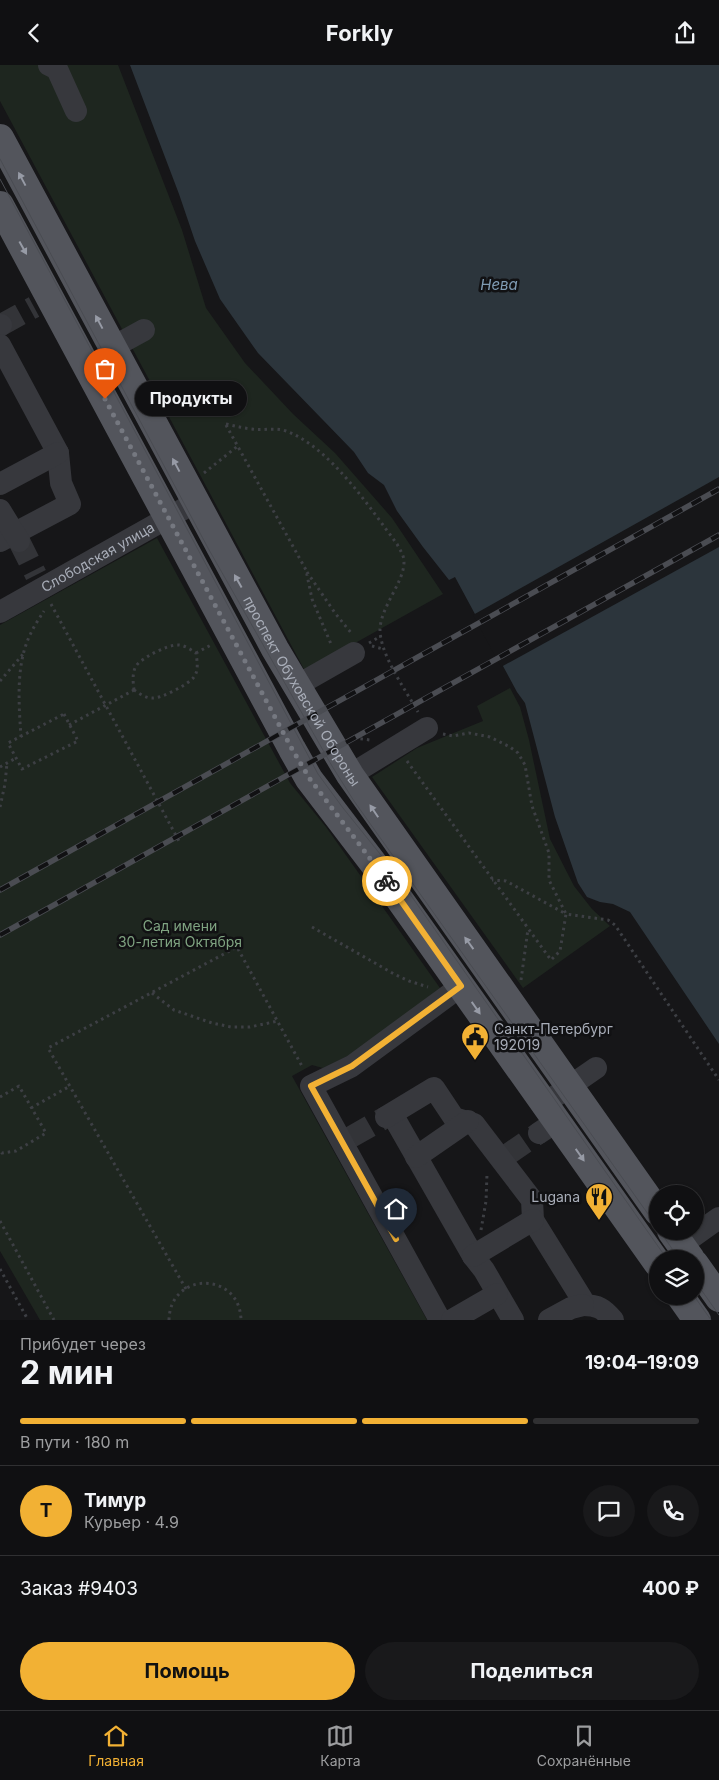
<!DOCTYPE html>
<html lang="ru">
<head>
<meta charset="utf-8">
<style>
	body { margin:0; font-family:Inter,sans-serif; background:#19191b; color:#f1f3f6; height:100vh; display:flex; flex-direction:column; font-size:19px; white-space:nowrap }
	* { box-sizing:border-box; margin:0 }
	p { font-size:16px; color:#9c9d9f }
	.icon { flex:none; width:28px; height:28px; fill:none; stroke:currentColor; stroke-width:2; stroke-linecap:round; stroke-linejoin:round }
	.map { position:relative; height:1255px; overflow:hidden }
	.side { display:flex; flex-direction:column; background:#101012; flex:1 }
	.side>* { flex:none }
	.fabs { position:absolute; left:649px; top:1120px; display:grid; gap:10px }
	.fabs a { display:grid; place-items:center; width:55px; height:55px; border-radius:50%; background:#101012; box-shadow:0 1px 4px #0004,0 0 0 1px #303032; font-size:25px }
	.pin { position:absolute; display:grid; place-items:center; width:42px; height:42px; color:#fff; margin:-51px -21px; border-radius:50% 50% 50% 0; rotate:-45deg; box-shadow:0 0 5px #0007 }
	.pin .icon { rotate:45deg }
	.courier { position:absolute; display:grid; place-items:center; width:50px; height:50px; margin:-25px; border:4px solid #f2b134; border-radius:50%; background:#fff; color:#222; box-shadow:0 1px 6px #0007 }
	.bubble { position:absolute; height:35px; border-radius:18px; background:#101012; box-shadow:0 1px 4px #0004,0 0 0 1px #303032; font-size:16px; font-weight:700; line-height:35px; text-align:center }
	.summary em { font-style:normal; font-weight:700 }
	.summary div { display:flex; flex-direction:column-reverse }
	.summary { display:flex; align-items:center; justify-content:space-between; height:85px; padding:0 20px }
	h1 { font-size:32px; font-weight:700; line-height:38px }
	.bar { display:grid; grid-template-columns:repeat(4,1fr); gap:8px 5px; align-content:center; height:60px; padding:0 20px }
	.bar i { height:6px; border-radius:4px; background:#303032 }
	.bar .selected { background:#f2b134 }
	.bar p { grid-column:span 4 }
	.line { display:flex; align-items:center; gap:12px; padding:0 20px; border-top:1px solid #303032 }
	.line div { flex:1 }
	.round { display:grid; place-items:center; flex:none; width:52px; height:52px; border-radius:26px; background:#19191b }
	.primary-button { display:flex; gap:10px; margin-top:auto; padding:10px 20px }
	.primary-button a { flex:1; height:58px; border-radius:30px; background:#f2b134; color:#111; font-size:20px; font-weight:700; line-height:58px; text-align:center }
	.primary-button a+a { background:#19191b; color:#f1f3f6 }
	header { display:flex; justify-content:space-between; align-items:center; height:65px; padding:0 20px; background:#101012; font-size:22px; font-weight:700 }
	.menu { display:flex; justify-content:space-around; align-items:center; height:70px; border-top:1px solid #303032; background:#101012; font-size:14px; color:#9c9d9f }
	.menu a { display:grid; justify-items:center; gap:2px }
	.menu .selected { color:#f2b134 }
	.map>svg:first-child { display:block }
	.green { fill:#1e261f }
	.water { fill:#2c353c }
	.pier { fill:#161618 }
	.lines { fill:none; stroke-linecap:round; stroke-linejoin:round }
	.minor-tunnel { stroke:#333438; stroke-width:22; stroke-dasharray:22 11; stroke-linecap:butt }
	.path { stroke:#3d3f44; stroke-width:3; stroke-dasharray:2.5 4; stroke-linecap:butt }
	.minor { stroke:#37383d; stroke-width:22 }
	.major { stroke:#53555c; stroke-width:28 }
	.tram { stroke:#4a4c52; stroke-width:1 }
	.rail-casing { stroke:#4a4c52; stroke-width:5.5 }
	.rail { stroke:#111113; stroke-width:4; stroke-dasharray:11; stroke-linecap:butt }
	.oneway { fill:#979ba6 }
	.done { stroke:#757880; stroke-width:5; stroke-dasharray:0 9 }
	.route { stroke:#f2b134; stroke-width:6 }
	.labels { text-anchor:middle; stroke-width:5; stroke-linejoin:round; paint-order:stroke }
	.street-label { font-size:14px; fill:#a8adb8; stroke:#111113 }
	.park-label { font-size:14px; fill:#7fa381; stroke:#111113 }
	.poi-label { font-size:14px; fill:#a8adb8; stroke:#111113; text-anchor:start }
	.water-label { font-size:15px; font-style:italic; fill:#7f9bb3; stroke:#111113 }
</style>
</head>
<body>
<header><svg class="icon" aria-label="back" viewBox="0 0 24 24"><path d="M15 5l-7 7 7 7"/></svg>Forkly<svg class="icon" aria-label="share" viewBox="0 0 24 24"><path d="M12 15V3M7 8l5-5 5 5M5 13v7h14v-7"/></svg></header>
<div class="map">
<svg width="719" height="1255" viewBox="0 0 719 1255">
	<rect width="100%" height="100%" fill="#161618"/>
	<path class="green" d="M0,0H118L182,165L206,243L245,298L293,349L335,388L392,453L443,529L305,606L0,36Z
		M157,473L290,718L326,762L440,923L360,985L323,1003L312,1000L292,1011L427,1255H40L0,1186V560Z
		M510,623L520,642L529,675L550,774L574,821L592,844L610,861L523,923L372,712L417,683L483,656L477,641Z"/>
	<path class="water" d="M130,0H719V979L630,847L613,839L600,837L587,832L578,818L555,752L525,638L517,627L455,512L449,515L423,482L397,446L384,420L368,408L354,387L258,288L220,234L195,176L179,129Z"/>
	<path class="pier" d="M719,412V482L501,602L473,550Z"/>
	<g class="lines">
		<path class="minor-tunnel" d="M1,260L34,242
			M19,476L36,510
			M351,1072L386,1052
			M507,1090L539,1068"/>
		<path class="path" d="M226,359C235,361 243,363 252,364C263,366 275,362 286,366C330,382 370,443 397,479C400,485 404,490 404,497C404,517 382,540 380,563C379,588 405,624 418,647
			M226,360L306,505L312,534L331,579
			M204,408L239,380
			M307,507L335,548L352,569
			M51,539L180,778
			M369,578L381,571
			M372,581L383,584
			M196,588L211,580
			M0,616L24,588
			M134,625C133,617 132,608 136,601C141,593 169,579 178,580C185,580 191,585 196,588
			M134,625C139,628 145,633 152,633C161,634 189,619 194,612C199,605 197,596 196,588
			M64,649L78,676L22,704L8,678Z
			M69,660L134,625
			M443,669L453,671L469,668L490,672L510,682L518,688L525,700L532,741L549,788V815L566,849L608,855L615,860L719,1015
			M21,672C19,641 16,606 27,577C31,566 38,555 44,546
			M354,673L370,675
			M407,696L551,895L560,886L566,849L506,816L492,815
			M0,702L16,693
			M0,742L5,719L7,698
			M312,862L394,909L409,916L428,922
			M521,915L528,864
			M152,928L174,945L212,958L231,962H250L278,956
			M0,1032L19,1021L46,1068L16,1086L2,1088L0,1084
			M31,1043L70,1021
			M0,1156L54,1255
			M481,1165L486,1136L487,1109
			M0,1204L28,1255
			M186,1224L48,983L237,882L303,1003
			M169,1255C170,1206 240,1206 241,1255"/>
		<g class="minor">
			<path d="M49,0L57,4L76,46"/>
			<path d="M0,260H1"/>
			<path d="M0,280L58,388L61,418L70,439L0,476"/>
			<path d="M113,282L144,265"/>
			<path d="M0,419L58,388"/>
			<path d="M0,445L19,476"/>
			<path id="s1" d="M0,547L196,437"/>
			<path d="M296,621L354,588"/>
			<path d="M350,710L427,663"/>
			<path d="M544,1039L596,1003"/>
			<path d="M392,1049L473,1191L484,1205L513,1255"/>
			<path d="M386,1052L434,1023L454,1053L474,1059L532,1135L533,1155L582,1234L583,1240C598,1240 604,1244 613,1255"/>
			<path d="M539,1068L557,1056"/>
			<path d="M416,1092L468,1056"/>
			<path d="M681,1180L719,1153"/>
			<path d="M473,1191L533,1155"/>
			<path d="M440,1255L311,1021L352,1001L461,921"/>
			<path d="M452,1255L497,1229"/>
			<path d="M549,1255L571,1243L583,1240"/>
		</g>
		<g class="major">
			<path id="s2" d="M0,73L275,584L350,710L658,1147"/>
			<path d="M0,140L292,684L309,714L383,811L658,1199"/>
			<path d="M671,1166L691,1194"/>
			<path d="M695,1199L719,1233"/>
			<path d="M680,1231L697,1255"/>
		</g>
		<path class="tram" d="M0,94L208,483L332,701L354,736L658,1163
			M0,114L318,709L343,743L393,805L667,1194
			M660,1166L679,1194
			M695,1216L719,1250
			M694,1231L711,1255"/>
		<defs>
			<path id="rail" d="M0,825L719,424
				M0,870L719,470"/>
		</defs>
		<use href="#rail" class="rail-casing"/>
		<use href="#rail" class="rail"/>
	</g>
	<defs><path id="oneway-solid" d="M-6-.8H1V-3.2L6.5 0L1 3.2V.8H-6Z" transform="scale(1.25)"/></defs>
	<g class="oneway">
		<use href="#oneway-solid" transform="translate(22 114) rotate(-118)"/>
		<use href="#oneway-solid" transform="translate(23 183) rotate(61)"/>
		<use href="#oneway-solid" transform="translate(99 257) rotate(-118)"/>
		<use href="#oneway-solid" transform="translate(176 400) rotate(-118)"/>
		<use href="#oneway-solid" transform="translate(238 516) rotate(-119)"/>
		<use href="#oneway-solid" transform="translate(374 746) rotate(-124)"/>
		<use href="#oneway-solid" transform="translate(469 878) rotate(-126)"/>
		<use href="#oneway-solid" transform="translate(476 943) rotate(55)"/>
		<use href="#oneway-solid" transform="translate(580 1090) rotate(55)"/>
	</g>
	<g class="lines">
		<path class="done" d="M105,334L292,684L310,714L387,816"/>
		<path class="route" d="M387,816L461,921L352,1001L311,1021L396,1174"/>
	</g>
	<defs>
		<symbol id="civic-pin" viewBox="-11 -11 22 30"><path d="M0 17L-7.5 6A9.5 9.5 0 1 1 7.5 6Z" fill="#f2b134" stroke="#111113"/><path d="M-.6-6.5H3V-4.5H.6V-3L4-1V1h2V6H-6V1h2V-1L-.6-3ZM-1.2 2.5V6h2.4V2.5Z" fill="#111"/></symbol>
		<symbol id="restaurant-pin" viewBox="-11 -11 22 30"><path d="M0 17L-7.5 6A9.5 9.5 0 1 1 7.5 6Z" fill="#f2b134" stroke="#111113"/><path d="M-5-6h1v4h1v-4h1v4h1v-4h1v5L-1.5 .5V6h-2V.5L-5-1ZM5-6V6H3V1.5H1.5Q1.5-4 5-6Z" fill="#111"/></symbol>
	</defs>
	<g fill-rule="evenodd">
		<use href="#civic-pin" x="459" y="956" width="32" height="43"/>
		<use href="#restaurant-pin" x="583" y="1116" width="32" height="43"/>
	</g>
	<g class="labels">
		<g class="street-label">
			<text dy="5" stroke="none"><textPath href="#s1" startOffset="112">Слободская улица</textPath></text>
			<text dy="5" stroke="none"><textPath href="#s2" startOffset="630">проспект Обуховской Обороны</textPath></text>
		</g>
		<g class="park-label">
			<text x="180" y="866">Сад имени<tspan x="180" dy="16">30-летия Октября</tspan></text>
		</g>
		<g class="poi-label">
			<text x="494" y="969">Санкт-Петербург<tspan x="494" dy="16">192019</tspan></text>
			<text x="580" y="1137" text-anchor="end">Lugana</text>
		</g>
		<g class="water-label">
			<text x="499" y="225">Нева</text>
		</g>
	</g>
</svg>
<div class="fabs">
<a><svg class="icon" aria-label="locate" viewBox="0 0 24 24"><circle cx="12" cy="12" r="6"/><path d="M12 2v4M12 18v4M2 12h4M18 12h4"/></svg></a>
<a><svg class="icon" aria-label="layers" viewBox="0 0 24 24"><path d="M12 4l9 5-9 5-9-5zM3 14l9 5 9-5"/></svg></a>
</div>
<div class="pin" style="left:105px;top:334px;background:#ea580c"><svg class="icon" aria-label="bag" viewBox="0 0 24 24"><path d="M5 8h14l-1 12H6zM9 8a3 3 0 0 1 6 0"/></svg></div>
<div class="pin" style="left:396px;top:1174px;background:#1f2937"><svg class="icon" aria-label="home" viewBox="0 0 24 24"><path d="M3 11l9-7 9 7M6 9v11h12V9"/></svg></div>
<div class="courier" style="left:387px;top:816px"><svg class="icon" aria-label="bike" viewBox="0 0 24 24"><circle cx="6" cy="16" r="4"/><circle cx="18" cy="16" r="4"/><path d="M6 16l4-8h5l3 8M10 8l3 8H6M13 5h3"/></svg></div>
<div class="bubble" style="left:135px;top:316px;width:112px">Продукты</div>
</div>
<section class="side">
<div class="summary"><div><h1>2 мин</h1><p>Прибудет через</p></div><em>19:04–19:09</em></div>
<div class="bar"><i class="selected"></i><i class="selected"></i><i class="selected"></i><i></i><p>В пути · 180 m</p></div>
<div class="line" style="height:90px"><b class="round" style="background:#f2b134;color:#111">Т</b><div><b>Тимур</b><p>Курьер · 4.9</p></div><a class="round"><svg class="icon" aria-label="chat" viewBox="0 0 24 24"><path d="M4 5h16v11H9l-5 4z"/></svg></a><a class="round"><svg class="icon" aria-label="phone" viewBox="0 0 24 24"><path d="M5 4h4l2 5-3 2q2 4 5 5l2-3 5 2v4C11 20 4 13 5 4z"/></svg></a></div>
<div class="line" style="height:65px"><div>Заказ #9403</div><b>400 ₽</b></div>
<div class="primary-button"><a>Помощь</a><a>Поделиться</a></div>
</section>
<nav class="menu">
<a class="selected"><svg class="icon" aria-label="home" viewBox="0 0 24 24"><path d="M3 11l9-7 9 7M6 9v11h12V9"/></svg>Главная</a>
<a><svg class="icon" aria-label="map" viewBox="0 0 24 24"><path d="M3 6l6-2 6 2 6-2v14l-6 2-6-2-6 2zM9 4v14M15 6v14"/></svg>Карта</a>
<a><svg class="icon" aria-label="saved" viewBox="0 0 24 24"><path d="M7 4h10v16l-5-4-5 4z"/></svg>Сохранённые</a>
</nav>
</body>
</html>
